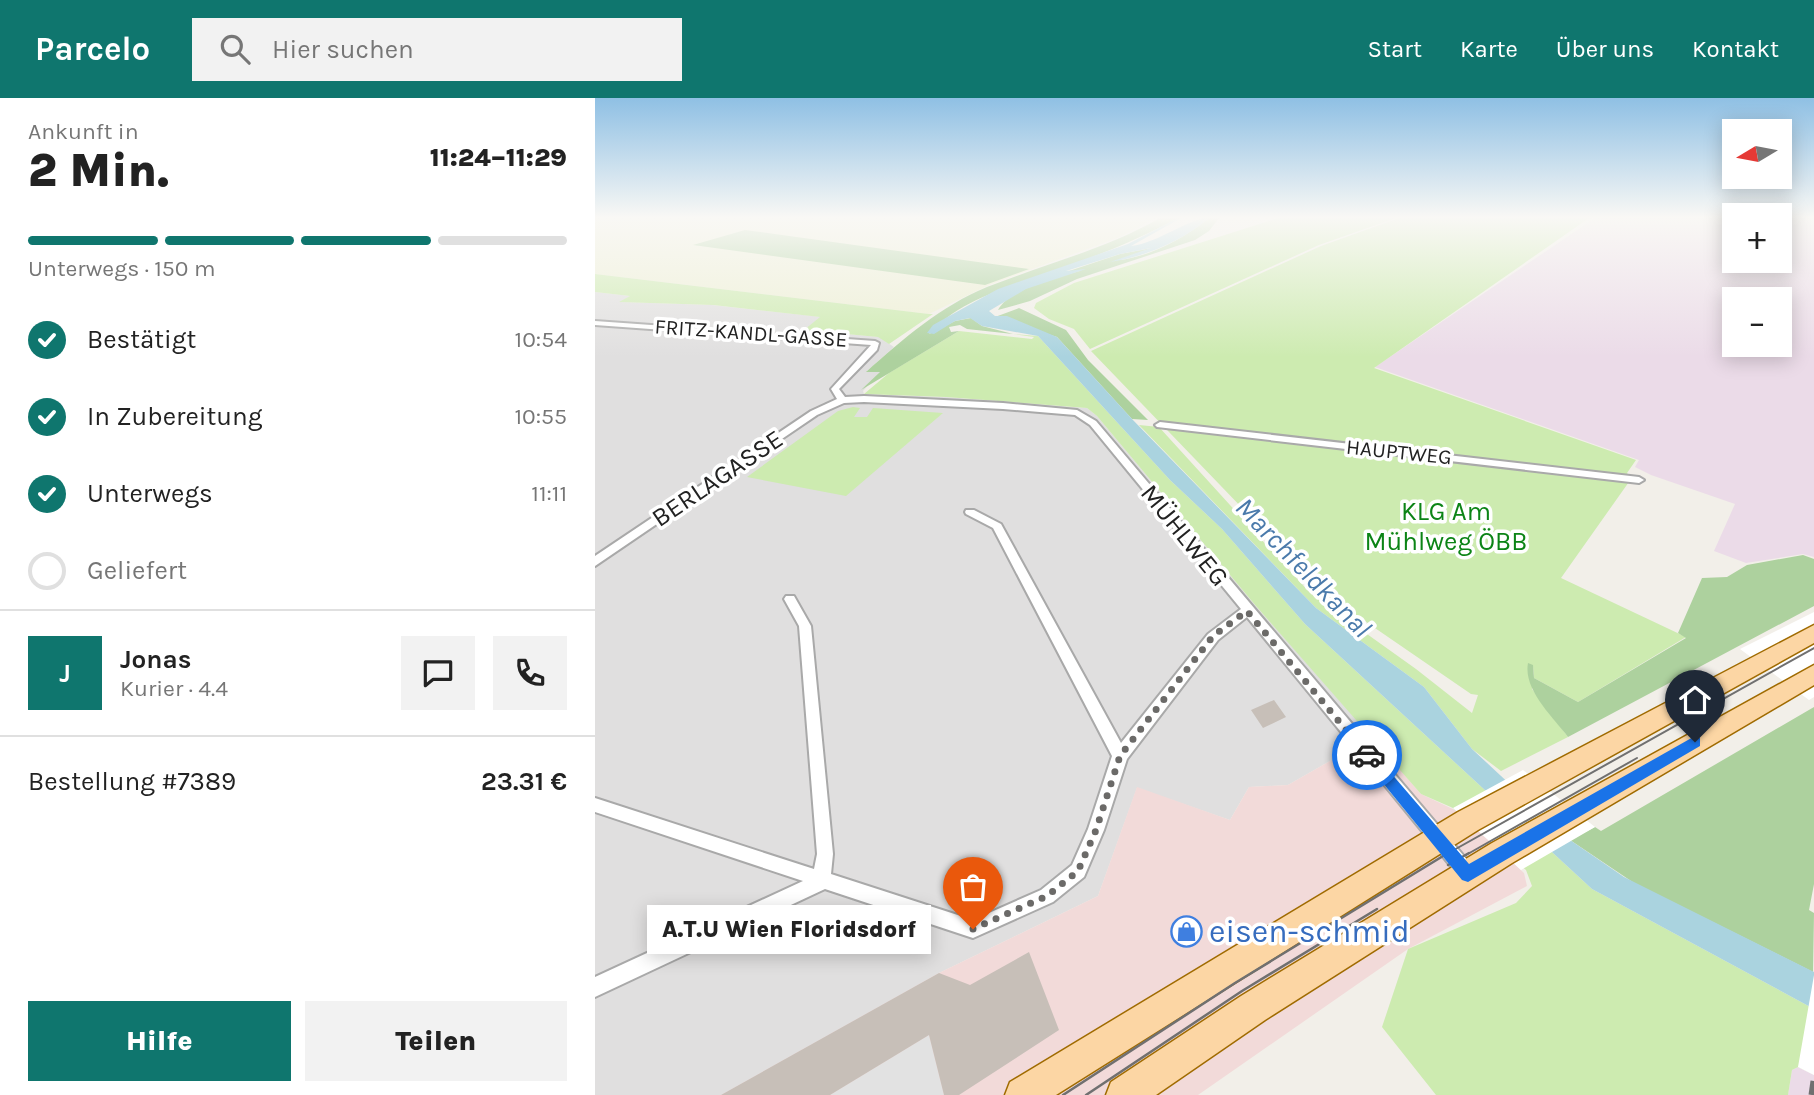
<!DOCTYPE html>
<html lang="de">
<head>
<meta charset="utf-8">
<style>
	body { margin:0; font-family:Karla,sans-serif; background:#f2f2f2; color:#222; height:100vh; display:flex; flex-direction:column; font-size:26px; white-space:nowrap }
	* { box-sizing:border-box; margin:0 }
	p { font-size:23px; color:#767676 }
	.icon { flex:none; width:38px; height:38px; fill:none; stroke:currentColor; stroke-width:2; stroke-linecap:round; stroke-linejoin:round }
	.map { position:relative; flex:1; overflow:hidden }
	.sheet { display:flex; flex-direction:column; background:#fff; width:595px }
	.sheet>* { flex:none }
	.needle { width:46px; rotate:260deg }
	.buttons { position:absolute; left:1127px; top:21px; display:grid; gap:14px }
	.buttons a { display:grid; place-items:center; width:70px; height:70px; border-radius:0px; background:#fff; box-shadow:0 4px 18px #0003; font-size:35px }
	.pin { position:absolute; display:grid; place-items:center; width:60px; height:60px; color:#fff; margin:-72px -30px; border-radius:50% 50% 50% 0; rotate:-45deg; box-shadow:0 0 7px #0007 }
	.pin .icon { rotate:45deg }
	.courier { position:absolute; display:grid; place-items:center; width:70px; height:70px; margin:-35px; border:5px solid #1a73e8; border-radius:50%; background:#fff; color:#222; box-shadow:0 2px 9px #0007 }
	.bubble { position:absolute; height:49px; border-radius:0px; background:#fff; box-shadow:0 4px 18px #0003; font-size:23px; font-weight:800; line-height:49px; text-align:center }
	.summary em { font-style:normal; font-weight:800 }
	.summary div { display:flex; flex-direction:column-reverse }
	.summary { display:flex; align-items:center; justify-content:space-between; height:119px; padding:0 28px }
	h1 { font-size:46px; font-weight:800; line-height:52px }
	.bar { display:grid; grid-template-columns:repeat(4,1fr); gap:10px 7px; align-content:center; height:84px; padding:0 28px }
	.bar i { height:9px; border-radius:5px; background:#e0e0e0 }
	.bar .on { background:#0f766e }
	.bar p { grid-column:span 4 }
	.line { display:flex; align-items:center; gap:18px; padding:0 28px; border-top:2px solid #e0e0e0 }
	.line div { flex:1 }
	.round { display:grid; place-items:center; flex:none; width:74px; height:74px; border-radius:0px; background:#f2f2f2 }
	ol { padding:0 28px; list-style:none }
	li { display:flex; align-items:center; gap:21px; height:77px }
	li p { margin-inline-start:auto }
	li .icon { padding:7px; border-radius:50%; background:#0f766e; color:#fff; stroke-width:4 }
	li:last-child { color:#767676 }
	li i { width:38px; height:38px; border:4px solid #e0e0e0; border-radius:50% }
	.action { display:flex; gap:14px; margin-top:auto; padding:14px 28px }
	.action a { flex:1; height:80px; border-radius:0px; background:#0f766e; color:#fff; font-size:28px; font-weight:800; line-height:80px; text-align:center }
	.action a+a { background:#f2f2f2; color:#222 }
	header { display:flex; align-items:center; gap:42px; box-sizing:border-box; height:98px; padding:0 35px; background:#0f766e; color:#fff }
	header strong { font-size:33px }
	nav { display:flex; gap:38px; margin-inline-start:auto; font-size:24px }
	.search { width:490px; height:63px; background:#f2f2f2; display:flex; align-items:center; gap:18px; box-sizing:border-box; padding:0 24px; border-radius:0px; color:#767676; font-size:26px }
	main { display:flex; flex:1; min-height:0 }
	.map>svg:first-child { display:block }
	.residential { fill:#e0dfdf }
	.commercial { fill:#f2dad9 }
	.industrial { fill:#ebdbe8; fill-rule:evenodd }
	.farmland { fill:#eef0d5 }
	.grass { fill:#cdebb0 }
	.forest { fill:#add19e }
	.parking { fill:#e2e2e2 }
	.water { fill:#aad3df }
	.pier { fill:#fff }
	.building { fill:#c7bfb8 }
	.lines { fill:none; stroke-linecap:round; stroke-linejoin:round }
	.minor-casing { stroke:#a9a9a9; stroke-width:4 }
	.primary-casing { stroke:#a06b00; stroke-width:3 }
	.minor { fill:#fff; fill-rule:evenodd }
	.primary { fill:#fcd6a4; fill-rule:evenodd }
	.tram-far1 { stroke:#707070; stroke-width:2 }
	.tram { stroke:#707070; stroke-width:2.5 }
	.rail { stroke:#707070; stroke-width:7; stroke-dasharray:22 22; stroke-linecap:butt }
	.route { fill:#1a73e8 }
	.done { stroke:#6b6a68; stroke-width:7; stroke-dasharray:0 12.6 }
	.labels { text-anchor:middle; stroke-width:7; stroke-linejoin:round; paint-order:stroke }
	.far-street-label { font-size:21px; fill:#222; stroke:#fff }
	.street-label { font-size:26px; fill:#222; stroke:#fff }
	.park-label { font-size:26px; fill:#0c8416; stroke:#fff }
	.water-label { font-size:28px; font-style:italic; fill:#4a7aab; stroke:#fff }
	.near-shop-label { font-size:32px; fill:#366cbe; stroke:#fff; text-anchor:start }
</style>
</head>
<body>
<header>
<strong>Parcelo</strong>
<div class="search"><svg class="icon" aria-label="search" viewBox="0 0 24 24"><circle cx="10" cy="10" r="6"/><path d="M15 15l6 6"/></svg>Hier suchen</div>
<nav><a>Start</a><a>Karte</a><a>Über uns</a><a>Kontakt</a></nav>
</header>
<main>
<section class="sheet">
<div class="summary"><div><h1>2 Min.</h1><p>Ankunft in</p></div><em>11:24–11:29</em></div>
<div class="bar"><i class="on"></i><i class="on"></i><i class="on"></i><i></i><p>Unterwegs · 150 m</p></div>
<ol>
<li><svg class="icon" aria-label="check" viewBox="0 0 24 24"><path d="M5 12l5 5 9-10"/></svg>Bestätigt<p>10:54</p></li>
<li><svg class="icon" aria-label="check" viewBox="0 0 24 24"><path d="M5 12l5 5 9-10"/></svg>In Zubereitung<p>10:55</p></li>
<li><svg class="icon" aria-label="check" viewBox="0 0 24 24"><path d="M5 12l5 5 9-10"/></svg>Unterwegs<p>11:11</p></li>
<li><i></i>Geliefert</li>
</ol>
<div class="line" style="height:126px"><b class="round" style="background:#0f766e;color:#fff">J</b><div><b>Jonas</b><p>Kurier · 4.4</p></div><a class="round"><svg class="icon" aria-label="chat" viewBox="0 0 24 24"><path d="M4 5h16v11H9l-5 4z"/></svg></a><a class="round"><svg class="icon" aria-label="phone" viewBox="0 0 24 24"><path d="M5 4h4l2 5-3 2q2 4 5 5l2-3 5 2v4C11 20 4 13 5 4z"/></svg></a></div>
<div class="line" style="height:91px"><div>Bestellung #7389</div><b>23.31 €</b></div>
<div class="action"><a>Hilfe</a><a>Teilen</a></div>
</section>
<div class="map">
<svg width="1219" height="997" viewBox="0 0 1219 997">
	<rect width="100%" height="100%" fill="#f2efe9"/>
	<path class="residential" d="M0,194L36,198L26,204L117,207L227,219L210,232L284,239L299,249L272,273H286L268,293L269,296L351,299L492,310L502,318L661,508L777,639L693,687L654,689L635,722L542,690L503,798L344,875L131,997H0Z"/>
	<path class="commercial" d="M777,639L826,696L862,713L929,775L932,788L813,851L603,997H126L344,875L503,798L542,689L635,722L654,689L693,687Z"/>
	<path class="industrial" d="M1000,120H1139V163H1185V120H1219V459L1208,456L1151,465L1119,453L1140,406L1056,377L1040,369L1044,362L780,269ZM1139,201H1185V247H1139Z
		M1203,969L1219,977V997H1193L1197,972Z"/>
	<path class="farmland" d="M0,120H561L525,139L394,187L334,216L0,176Z"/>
	<path class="grass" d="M683,120H801L724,147L495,251L479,231L454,221L439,210L441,205L479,185Z
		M804,120H994L779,270L1041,362L1032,375L1036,381L966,480L1091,539L983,604L939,580L938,568L937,591L973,639L906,673L877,651L829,589L721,510L544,327L564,329L716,496L821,571L877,615L883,597L876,596L729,495L496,253L726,148Z
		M0,176L334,216H338L294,246L283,239L209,232L225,219L118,207L24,204L35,198L0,194Z
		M364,233L437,241L439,239L418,236L443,238L575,382L627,431L710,526L997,791L1219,911V976L1203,969L1197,972L1193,997H841L787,929L813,851L921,805L937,788L931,772L858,710L826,696L661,508L502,318L492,310L351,299L269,296L294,275Z
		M258,309L265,310L259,319H272L278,310L348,315L251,398L152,379L243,313Z"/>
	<path class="forest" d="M565,120H583C543,142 501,158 458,174C415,189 365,201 334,236L360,223L376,220L387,228L418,236L372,231L365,227L354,229L356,234L364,233L266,292L285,274H271C308,241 346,208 392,189C450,166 511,151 565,120Z
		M614,120H624L614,133L600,142L482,181L435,203L403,212C414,191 462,179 485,173L471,174L525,156L557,150L524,162C554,159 590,140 614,120Z
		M150,132L434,171L390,187L98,147Z
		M424,210L471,232L493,262L553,322L537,321L462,239L400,219Z
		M1208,457L1219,461V508L973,639C958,619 928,592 933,565L938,567L939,580L983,604L1091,540L1083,535L1107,480L1132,479L1152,467Z
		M1219,609V786L1214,812L1219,815L1218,874L1039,785L975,742L1000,729L1006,733Z"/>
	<path class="parking" d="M334,937L349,997H235Z"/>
	<path class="water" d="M583,120H586L536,148C564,145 593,120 614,120C587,143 550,159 515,164L556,150L525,156L471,173L491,171L431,191L394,213L400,218H412L462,239L537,321L721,510L829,589L877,651L975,742L1029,779L1219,874V911L997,791L710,526L627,431L575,382L443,238L387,228L375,220L360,223L339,236L332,235L338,227L403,191L533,146Z"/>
	<path class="pier" d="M1219,514V599L1214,602L1145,551Z
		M928,672L1000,729L926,772L858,710Z
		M1219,877V977L1203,969Z"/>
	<path class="building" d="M679,602L691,619L668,630L656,612Z
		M434,854L464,932L364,997H349L334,937L235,997H126L344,875L375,887Z"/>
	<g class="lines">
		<defs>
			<path id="minor" d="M0,223L280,243L284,245L282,252L244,291L250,299L269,298L408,305L482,312L501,323L879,770L882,776L879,782L873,785L867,782L652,519L623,542L532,661L509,732L489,779L458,804L378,840L230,791L0,899V879L208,783L0,714V700L219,771L222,756L204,528L189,501L191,498H199L216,528L238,756L236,776L378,822L446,792L477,767L493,731L517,658L398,430L371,416L370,414L371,412H379L406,426L526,645L613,536L646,511L495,327L480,317L408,311L269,304L249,305L222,317L0,468V458L216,313L242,301L236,291L276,247L0,227Z
				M565,324L1044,379L1049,382L1044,385L562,329L560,327Z"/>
			<path id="primary" d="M1219,527V545L883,732L461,997H410L415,984L863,714Z
				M1219,567V587L917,765L670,922L561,997H511L516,984L646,898L897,745Z"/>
		</defs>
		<use href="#minor" class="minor-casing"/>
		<use href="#primary" class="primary-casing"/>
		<use href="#minor" class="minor"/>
		<use href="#primary" class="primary"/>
		<path class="tram-far1" d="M850,757L1219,550
			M871,757L1042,660"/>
		<path class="tram" d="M853,767L874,755
			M468,997L640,885L853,755
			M491,997L647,893L782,811"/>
		<path class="rail" d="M1217,997L1219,983"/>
	</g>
	<linearGradient id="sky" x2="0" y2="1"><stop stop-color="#8fc0e4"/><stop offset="0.46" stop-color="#f9f8f5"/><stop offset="1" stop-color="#f9f8f5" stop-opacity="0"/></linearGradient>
	<rect width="1219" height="259" fill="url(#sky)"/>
	<path class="route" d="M1100,638L1105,640V648L873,784L867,782L765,657L767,653H777L874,766Z"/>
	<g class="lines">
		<path class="done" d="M378,831L452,798L483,773L501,732L525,658L618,538L652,513L772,657"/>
	</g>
	<defs>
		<symbol id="shop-ring" viewBox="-11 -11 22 22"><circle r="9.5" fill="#fff" stroke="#3f7fe0" stroke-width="1.5"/><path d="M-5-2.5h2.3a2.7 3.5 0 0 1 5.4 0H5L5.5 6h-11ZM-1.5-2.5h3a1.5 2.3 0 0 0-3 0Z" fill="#3f7fe0"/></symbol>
	</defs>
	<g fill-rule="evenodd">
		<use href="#shop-ring" x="574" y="816" width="35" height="35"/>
	</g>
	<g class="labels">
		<g class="far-street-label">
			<text transform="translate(156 235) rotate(4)" y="7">FRITZ-KANDL-GASSE</text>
			<text transform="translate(804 354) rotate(6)" y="7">HAUPTWEG</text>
		</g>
		<g class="street-label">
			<text transform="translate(122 380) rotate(-34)" y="9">BERLAGASSE</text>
			<text transform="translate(590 437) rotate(51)" y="9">MÜHLWEG</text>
		</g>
		<g class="park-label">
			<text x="851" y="422">KLG Am<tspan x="851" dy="30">Mühlweg ÖBB</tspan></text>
		</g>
		<g class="water-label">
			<text transform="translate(709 469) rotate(46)" y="10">Marchfeldkanal</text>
		</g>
		<g class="near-shop-label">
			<text x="614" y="844">eisen-schmid</text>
		</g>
	</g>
</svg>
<div class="buttons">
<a><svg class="needle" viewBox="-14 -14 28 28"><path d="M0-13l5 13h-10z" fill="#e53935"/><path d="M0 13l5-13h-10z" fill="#767676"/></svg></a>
<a>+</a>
<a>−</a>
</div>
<div class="pin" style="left:378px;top:831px;background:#ea580c"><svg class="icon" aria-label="bag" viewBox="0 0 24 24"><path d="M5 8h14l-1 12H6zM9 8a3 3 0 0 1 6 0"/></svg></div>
<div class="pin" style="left:1100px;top:644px;background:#1f2937"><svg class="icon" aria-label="home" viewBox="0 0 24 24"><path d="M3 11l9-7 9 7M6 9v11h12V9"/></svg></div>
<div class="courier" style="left:772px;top:657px"><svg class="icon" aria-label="car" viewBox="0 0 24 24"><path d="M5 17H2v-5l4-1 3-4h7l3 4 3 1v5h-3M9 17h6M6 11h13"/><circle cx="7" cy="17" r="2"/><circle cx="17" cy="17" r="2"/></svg></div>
<div class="bubble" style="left:52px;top:807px;width:284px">A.T.U Wien Floridsdorf</div>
</div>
</main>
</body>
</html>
